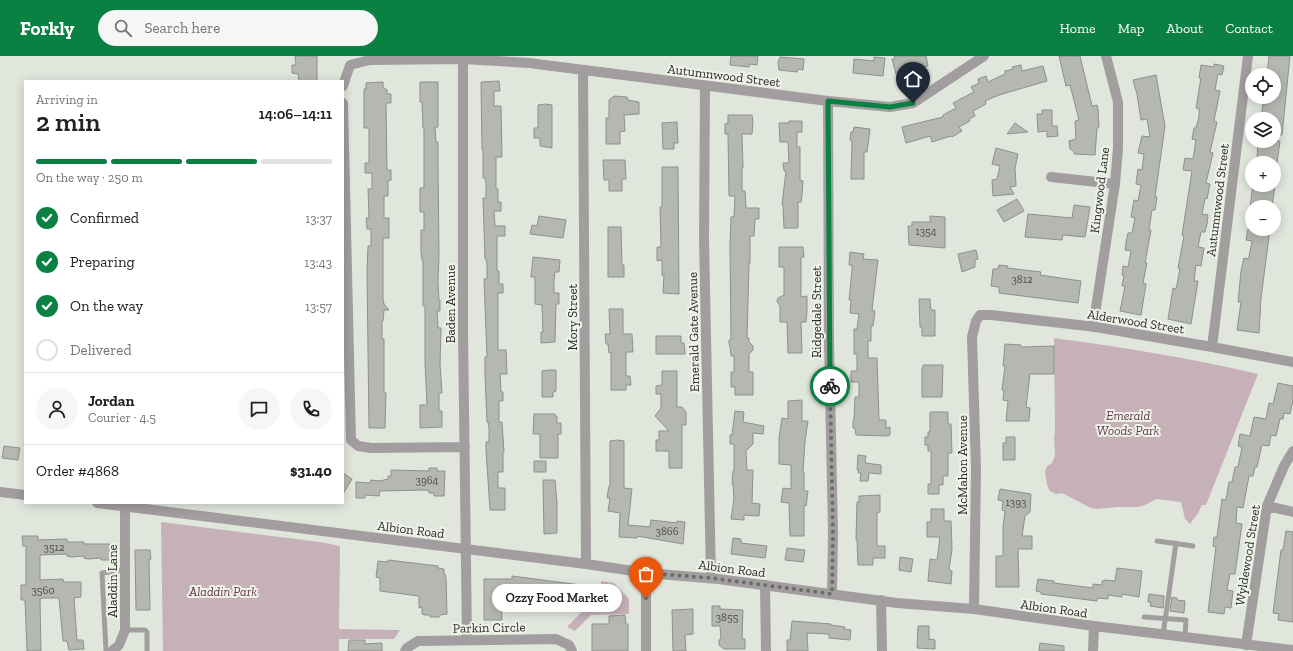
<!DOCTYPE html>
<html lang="en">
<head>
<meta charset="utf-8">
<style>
	body { margin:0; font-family:"Zilla Slab",serif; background:#f6f6f6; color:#202124; height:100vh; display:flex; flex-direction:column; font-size:15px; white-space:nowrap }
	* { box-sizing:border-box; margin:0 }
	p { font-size:13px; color:#757577 }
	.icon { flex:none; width:22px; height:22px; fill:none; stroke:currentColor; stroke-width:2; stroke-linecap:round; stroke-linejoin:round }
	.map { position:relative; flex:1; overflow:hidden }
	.panel { position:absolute; left:24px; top:24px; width:320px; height:424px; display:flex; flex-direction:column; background:#fff; border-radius:0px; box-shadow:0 2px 10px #0003 }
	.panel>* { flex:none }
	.buttons { position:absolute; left:1245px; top:12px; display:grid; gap:8px }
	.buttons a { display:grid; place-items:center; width:36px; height:36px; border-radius:50%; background:#fff; box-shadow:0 2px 10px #0003; font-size:20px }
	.pin { position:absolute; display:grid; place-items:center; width:34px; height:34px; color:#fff; margin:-41px -17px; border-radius:50% 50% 50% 0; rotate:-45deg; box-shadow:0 0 4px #0007 }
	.pin .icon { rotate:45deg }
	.courier { position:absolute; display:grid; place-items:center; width:40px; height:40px; margin:-20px; border:3px solid #0b8043; border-radius:50%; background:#fff; color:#222; box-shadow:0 1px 5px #0007 }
	.bubble { position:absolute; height:28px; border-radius:14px; background:#fff; box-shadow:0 2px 10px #0003; font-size:13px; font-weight:600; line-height:28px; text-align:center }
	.head em { font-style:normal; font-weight:600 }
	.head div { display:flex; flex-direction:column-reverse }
	.head { display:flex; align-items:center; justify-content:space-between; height:68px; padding:0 12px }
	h1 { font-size:26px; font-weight:600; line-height:30px }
	.bar { display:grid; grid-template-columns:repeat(4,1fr); gap:6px 4px; align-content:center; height:48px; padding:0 12px }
	.bar i { height:5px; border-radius:3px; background:#e0e0e0 }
	.bar .selected { background:#0b8043 }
	.bar p { grid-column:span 4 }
	.line { display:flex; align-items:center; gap:10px; padding:0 12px; border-top:1px solid #e0e0e0 }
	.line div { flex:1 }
	.round { display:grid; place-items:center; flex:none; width:42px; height:42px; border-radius:21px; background:#f6f6f6 }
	ol { padding:0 12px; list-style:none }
	li { display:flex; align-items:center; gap:12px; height:44px }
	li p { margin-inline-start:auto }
	li .icon { padding:4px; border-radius:50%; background:#0b8043; color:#fff; stroke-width:4 }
	li:last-child { color:#757577 }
	li i { width:22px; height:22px; border:2px solid #e0e0e0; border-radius:50% }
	header { display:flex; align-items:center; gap:24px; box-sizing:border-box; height:56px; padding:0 20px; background:#0b8043; color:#fff }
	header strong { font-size:19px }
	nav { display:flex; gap:22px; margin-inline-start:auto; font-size:14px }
	.search { width:280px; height:36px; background:#f6f6f6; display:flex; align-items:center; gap:10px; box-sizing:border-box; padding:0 14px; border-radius:22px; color:#757577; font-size:15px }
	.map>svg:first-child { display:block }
	.green { fill:#c6b1b9 }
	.building { fill:#b4b8b0; stroke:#8d9189 }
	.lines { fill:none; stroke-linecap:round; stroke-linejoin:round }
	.service { stroke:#a29e9f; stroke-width:5 }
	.minor { stroke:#a29e9f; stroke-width:10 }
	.tertiary { stroke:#a29e9f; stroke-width:10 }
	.done { stroke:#696c67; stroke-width:4; stroke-dasharray:0 7.2 }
	.route { stroke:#0b8043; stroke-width:5 }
	.labels { text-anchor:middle; stroke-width:4; stroke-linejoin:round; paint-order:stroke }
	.number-label { font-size:11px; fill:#4c4e4a }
	.street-label { font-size:13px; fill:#292b28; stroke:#eff3ea }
	.park-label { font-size:13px; font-style:italic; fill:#66374d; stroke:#eff3ea }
</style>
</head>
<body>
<header>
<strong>Forkly</strong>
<div class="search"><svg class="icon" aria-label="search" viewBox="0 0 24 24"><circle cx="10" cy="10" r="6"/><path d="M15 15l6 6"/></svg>Search here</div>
<nav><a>Home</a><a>Map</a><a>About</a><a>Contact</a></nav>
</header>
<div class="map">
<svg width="1293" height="595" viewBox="0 0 1293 595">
	<rect width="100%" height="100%" fill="#e1e6dd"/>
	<path class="green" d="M1054,282C1122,291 1191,302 1258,318L1206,449H1202L1198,457L1190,468L1185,463L1181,446L1156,443L1145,449L1138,451H1117L1098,453L1091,452L1062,437L1056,438L1050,435L1047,429L1045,416L1047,410L1052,407L1055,400L1054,381L1055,377Z
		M161,466L320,486L340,490L339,573L400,574L394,583H339V595H163Z
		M601,525L614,527L629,543V558L591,559L575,575L567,571L601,536Z"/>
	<path class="building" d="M295,0H317V25H299L298,18L292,17V9H296Z
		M731,0H758L757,9L750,8L749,11L730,9Z
		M894,0H926L928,10L896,18L892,3H895Z
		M1059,0H1080L1092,50L1097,49L1098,53L1099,71L1097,72L1095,99L1074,98V95L1070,93L1069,85L1076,83L1075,65L1079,64L1070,29L1066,30Z
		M1269,0H1290L1282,79L1274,78V63H1261L1263,48H1267L1269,41H1274V19H1267Z
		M780,1L804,3L803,14L798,13L797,16L779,14L778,7Z
		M874,1L885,2L883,20L853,17L854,3L874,5Z
		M1214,8L1224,10L1222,19L1218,18L1215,34L1220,35L1214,65L1217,66L1210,96L1213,97L1206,127L1210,128L1207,143L1205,142L1202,158L1208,159L1207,168L1205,176H1201L1198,191L1204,192L1201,210L1196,209L1194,225H1198L1191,268L1168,263L1173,232L1176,233L1180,213L1178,212L1184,180L1182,179L1192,115L1183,114L1185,102L1193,103L1196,84L1192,83L1194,72H1196L1199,61V53L1196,52L1201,22H1199L1201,9L1214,11Z
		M1021,9L1022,15L1043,10L1047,25L999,39L985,45L986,48L973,55L975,60L969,63L970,65L959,71L962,75L952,81L951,80L932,86L930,80L906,87L902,71L943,61V59L956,52L953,47L974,36L971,31L979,27L978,23L986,20L988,26L1005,18V15L1013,13L1012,11Z
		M1156,19L1165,70L1155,141H1157L1155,154H1152L1149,174H1151L1145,207H1147L1143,227L1146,228L1141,259L1120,255L1125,230H1122L1124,219H1122L1123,210L1128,211L1131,195L1125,194L1126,186L1128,177H1132L1135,162L1131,161L1134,144L1138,145L1141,129L1136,128L1138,113L1142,114L1144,98L1138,97L1142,80L1150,81L1147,63L1141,64L1137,38L1133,24Z
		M499,25L500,35H494V50H501L502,101H496V133H498V146H501V155H494L495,170H505V180H497V215H499V228H503V237H498V294H506L507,318H500L501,336H503V345H499V366H502L504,396H503V416H498V432H505V454H490L486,394V386H489V371L488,366H487L485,319V301H487L484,223H487V208L486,203H485L483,142H486V127L485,122H483V94H482L481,26Z
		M383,26V31L387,34V38H391V47H386L387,114H391V124L388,125V140H384V162H389V182H383V243L384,248L389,254H384L383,265H382V283H384V337H386L385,372H369L367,215L368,190H371V173H367L366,162H369L368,133H372V117H365V107H369V72H364V33H366V27Z
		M420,26H438V71H435L436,86H438V109L439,200L438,225L439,244H440V255H437L438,272H441L440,308L442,337H439V355H442V371L420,372V349H427L425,307V250H423V204H422L421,196V174H424V156H420V132H424V72H423L422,46H420Z
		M614,40L627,41L628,44L639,46V58L624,59L625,75L620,76V88H606V62H609V44Z
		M545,48L552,49V92L540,90V82H534V72H538V49Z
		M1042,54H1052V70H1057L1058,80L1047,81V75L1038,76L1037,58H1042Z
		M728,59H752L753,65L752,78H742L743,112H742V135H745L746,152H759V163H755L754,180H750V207H749L747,282H749V286L753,290V294L749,298V316H753V339H735V331H731V316H734V300H731L730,290L729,288V284L731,283L730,190L731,161H734L735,140H729L728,78H725V68L728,67Z
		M789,65H802V76H797V91H800V124L803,125L802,139L801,146H798V172H784L783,149H782L786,115H784L783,107H789L788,86H780L779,67H789Z
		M677,66L678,87H674V93H663L662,67Z
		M1015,67L1028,76L1007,78Z
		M854,71L870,73L867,96H864V123H851L852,85L850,84L851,76H853Z
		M1258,85H1280L1277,107H1261L1262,103H1257Z
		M996,92L1018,98L1015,112L1016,130L1010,131L1014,138L993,140L992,124L997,123L1000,110L992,108Z
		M603,104H625L626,123H622V135H609V124H604Z
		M662,111H678L679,238L663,237L664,219H662V204L657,205V191H661L660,151H662Z
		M1253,129H1275L1272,151H1250Z
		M1017,143L1024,155L1004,166L997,154Z
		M1074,149L1090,151L1085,181L1063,179L1062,184L1025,181L1028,158L1072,162Z
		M539,160L566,164L563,182L530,178L532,169L537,170Z
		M930,160L945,161V192L909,189L908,170H912V166H930Z
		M608,171H621L622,209H624V221H608Z
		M1248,173H1270L1261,242L1259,277L1237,274L1241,246H1238L1241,215L1244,202L1248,203L1249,201L1252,185L1246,184Z
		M779,191H803L804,201H801V241L807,240V255L806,266H801L802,297H788L787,266H780V250L777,245L778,242L784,239V211H779Z
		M976,194L978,203L975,204V211L962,216L958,198Z
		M850,196L864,198L863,203L878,204L872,254L875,255L873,270H871V285H868V302H877L879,364H886V372L890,371V379L886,380L856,379L855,372H853V364H854L855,341H859V326H851V315H857V298H854V273H857L859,258L850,257L851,244H849L852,214V209H849Z
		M533,201L560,204L559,216H555L554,225V237H559V248H556L555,286L541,287V276H543L542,249L535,248V221H531Z
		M999,209L1008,210L1007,212L1041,216L1040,219L1081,225L1078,247L999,237V231L991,230L993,213H998Z
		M919,243H930L931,254H935V280H922V271H920Z
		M609,253H623V278H632L633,296H626V320H630L631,329H626V334H611V296L609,297L608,288H606L605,278H610Z
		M656,280H681V287H684L685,298H656Z
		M1005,288L1021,289V291L1054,290V318H1030L1026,351L1030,352L1029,365H1006L1008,345L1003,344L1004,335L1002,334L1005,310H1003Z
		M923,309H943L942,341H922V312H923Z
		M549,314H556V335L553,336V341H542V315Z
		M662,315H677V351H682L686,356V369H682V412H669V395H656V384H659V375H669L655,360L661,352V338H656V330L662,329Z
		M1278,327L1293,330V345L1290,358L1284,357L1283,363H1280L1276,380L1271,379L1269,390L1262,389L1257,411H1255L1253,420H1249L1243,452L1237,451L1236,467L1242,468L1235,518H1230L1227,534L1233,535L1231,552L1225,551L1224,558L1208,556L1216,491L1213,490L1214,481H1217L1222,443L1226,444L1229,426H1232L1235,411H1238L1242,391L1238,390L1240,378L1250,380L1254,361L1266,363L1269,347L1273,348Z
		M802,344V365H808L805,385L803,416H804V435H808L806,450L804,449V480H790L789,447L781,446L783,432L791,433V409L779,408V382L782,362L788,363V345Z
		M735,355L744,356L743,366L764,370L763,378L753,377V388L746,395L747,414H753L752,447L760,448L759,460L744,459V464L731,463L734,443L733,428H732L733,415L734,414V388H730V379H732Z
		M930,356H948V368H951L952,397H948V420H943V429H939V438H928V428H931V395H928V389H925V381H928V376H930Z
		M534,358H555V360H557V367H561V378H558V402H540V378H533Z
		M1006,381H1015V404H1003V387H1006Z
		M617,384L624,385V432L632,433L628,469L650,471L651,464L677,467V465L685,466L683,488L637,480V482L619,481L620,457L608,455L610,442H607L609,430H610V385Z
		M4,390L20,392L18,404L2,402Z
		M858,399L866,400L865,407L881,409V418L869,417L868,425H860L861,417H858L859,414H857Z
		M534,405H546V416H534Z
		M429,412H437V415H445L444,440H434V437H429V435L426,434L380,435L379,440L365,439V442H356V426L370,427L371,424L380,425L388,423V420H391V414L429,415Z
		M343,417L352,423L343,438Z
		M543,424H555L557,446V477L544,478Z
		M1000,433L1031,438L1030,456L1025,460L1022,480H1032V493H1018L1019,531H996V500H1003V471L1005,455L1002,454L1003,445L998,444Z
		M880,439V456L877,457V490H885V502H873V509H858L857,484H856L857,446H859V440Z
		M931,453H944V465H951L952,493L949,514L952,515L951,528L928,525L930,503L937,504L940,481H927V466H931Z
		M1286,475L1293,476V566L1278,564L1279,558L1273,557L1281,494H1283Z
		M22,480H38V484L67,483V486H84V488H110L111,504H101V502L88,503L84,502V500L71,501L67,500V498L40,499V524L63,523L64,526H81V541L74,542L77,584H83L84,593L69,594L67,585H63L59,542H43L40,543L41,595H27L25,544H21V529H26V490H23Z
		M733,482L741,483V487L767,490L765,502L731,498Z
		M787,492L805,494L803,506L785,504Z
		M135,494H150L151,503H149L150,554H136Z
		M900,501L913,503L911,516L899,514Z
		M388,504L438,510V512L444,513V518H445L446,522L447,558L440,559L439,561H430V559H425L422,558V551L419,552V540L380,535V522L376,521L378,505L388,506Z
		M1117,512L1142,515L1139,541L1122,538V541L1108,539V543L1097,542V545L1041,538V536L1036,535L1038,523L1054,525V527L1093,532V528L1102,529V525H1104V524L1115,525Z
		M512,520L588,530L586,547L501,536L502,564H484V523H512Z
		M1149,538L1164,540L1163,552L1150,550L1151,546H1148Z
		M1172,541L1177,542V544L1185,545L1184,557L1170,555Z
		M712,550H720V553L743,554L742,583H745V593H724L719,589V584L721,583L720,570H712Z
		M693,553V578L685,579L686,595H673L672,554Z
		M625,559L626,568H628V595H592V568H609V560Z
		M792,565L831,568V569L845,571L844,573L851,574L850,584L829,582V578L807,577L808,595H787V584H790Z
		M918,570H929V583L935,584V593L917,592Z
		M349,584H365V588L382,587V595H348Z
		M1040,587L1064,590V595H1039Z"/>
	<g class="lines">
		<path class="service" d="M1157,485L1193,490
			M1144,561L1186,564L1185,581
			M125,574H145L147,576V595
			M1163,579L1176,487
			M106,595L102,517L125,514"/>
		<path class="minor" d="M463,3V275L467,584
			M583,14L586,508
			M343,30L350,9L370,4L463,3L529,7L828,45L890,51L913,47L984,0
			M705,30L704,183L711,522
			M828,45L829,285L833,477L832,538
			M343,47L351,384L358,390L371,392L465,391
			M1051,121L1115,128
			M1093,271L1115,128L1118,92V46L1106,0
			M1212,291L1248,0
			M1267,450L1293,456
			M765,529L766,595
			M881,544L882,595
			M974,553L976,413L972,281L976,265L980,259H991L1096,271L1212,291L1293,306
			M1246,589L1267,450L1284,410L1293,395
			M112,595L119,589L125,574V450
			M405,595L407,592L418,585L556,583L569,589L572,595
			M646,595V527L647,517
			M1093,595L1094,570"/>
		<path class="tertiary" d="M0,436L25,439
			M97,447L586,508L647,517L718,523L897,547L974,553L1094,570L1293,594"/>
	</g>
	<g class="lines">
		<path class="done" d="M646,542L647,517L711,522L832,538L833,477L830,330"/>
		<path class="route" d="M830,330L828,45L890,51L913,47"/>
	</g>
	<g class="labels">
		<g class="number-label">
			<text x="926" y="179">1354</text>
			<text x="1022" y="227">3812</text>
			<text x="427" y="428">3964</text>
			<text x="1016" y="450">1393</text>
			<text x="667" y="479">3866</text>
			<text x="54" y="495">3512</text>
			<text x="43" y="538">3560</text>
			<text x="727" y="565">3855</text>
		</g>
		<g class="street-label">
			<text transform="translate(724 19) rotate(7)" y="5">Autumnwood Street</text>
			<text transform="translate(1099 134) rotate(-83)" y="5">Kingwood Lane</text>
			<text transform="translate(1217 144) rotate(-83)" y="5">Autumnwood Street</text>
			<text transform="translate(450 248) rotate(-90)" y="5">Baden Avenue</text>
			<text transform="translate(816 256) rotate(-90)" y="5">Ridgedale Street</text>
			<text transform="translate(572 261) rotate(-90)" y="5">Mory Street</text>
			<text transform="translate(1136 265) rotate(9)" y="5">Alderwood Street</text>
			<text transform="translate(693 276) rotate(-91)" y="5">Emerald Gate Avenue</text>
			<text transform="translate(962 409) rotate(-90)" y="5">McMahon Avenue</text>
			<text transform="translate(411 473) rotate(7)" y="5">Albion Road</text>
			<text transform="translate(1247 499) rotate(-81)" y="5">Wyldewood Street</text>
			<text transform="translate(732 512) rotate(7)" y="5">Albion Road</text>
			<text transform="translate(112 525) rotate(-90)" y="5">Aladdin Lane</text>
			<text transform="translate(1054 552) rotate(8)" y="5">Albion Road</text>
			<text transform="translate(489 571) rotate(-1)" y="5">Parkin Circle</text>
		</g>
		<g class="park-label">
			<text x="1128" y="364">Emerald<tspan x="1128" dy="15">Woods Park</tspan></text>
			<text x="223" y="540">Aladdin Park</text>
		</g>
	</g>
</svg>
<div class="buttons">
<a><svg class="icon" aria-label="locate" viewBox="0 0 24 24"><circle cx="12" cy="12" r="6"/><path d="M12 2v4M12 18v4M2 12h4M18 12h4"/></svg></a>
<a><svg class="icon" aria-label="layers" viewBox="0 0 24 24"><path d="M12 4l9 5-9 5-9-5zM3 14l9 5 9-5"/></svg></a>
<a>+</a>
<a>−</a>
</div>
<div class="pin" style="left:646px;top:542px;background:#ea580c"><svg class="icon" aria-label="bag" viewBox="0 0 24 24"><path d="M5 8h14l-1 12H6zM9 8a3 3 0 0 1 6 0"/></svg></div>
<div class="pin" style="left:913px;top:47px;background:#1f2937"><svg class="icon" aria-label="home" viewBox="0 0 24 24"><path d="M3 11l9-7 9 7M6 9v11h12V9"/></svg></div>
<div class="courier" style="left:830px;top:330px"><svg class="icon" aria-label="bike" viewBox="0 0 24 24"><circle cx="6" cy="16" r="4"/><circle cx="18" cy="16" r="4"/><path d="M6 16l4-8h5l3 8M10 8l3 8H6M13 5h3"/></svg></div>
<div class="bubble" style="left:492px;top:528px;width:130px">Ozzy Food Market</div>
<section class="panel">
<div class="head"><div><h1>2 min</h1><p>Arriving in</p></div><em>14:06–14:11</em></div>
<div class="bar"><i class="selected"></i><i class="selected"></i><i class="selected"></i><i></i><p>On the way · 250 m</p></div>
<ol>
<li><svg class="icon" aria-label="check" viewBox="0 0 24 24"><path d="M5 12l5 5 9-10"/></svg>Confirmed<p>13:37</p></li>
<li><svg class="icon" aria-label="check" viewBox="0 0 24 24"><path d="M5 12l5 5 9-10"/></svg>Preparing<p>13:43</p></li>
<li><svg class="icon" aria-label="check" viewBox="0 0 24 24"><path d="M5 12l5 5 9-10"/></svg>On the way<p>13:57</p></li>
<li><i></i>Delivered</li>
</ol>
<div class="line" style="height:72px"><a class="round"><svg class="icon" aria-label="person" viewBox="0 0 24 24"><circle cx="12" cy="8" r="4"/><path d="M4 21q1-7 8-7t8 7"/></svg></a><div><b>Jordan</b><p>Courier · 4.5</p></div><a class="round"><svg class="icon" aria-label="chat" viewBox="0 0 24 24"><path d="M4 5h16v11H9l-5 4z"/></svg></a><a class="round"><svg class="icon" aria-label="phone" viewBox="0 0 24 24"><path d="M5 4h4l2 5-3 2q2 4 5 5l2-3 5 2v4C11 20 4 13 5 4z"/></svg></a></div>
<div class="line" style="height:52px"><div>Order #4868</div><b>$31.40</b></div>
</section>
</div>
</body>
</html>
